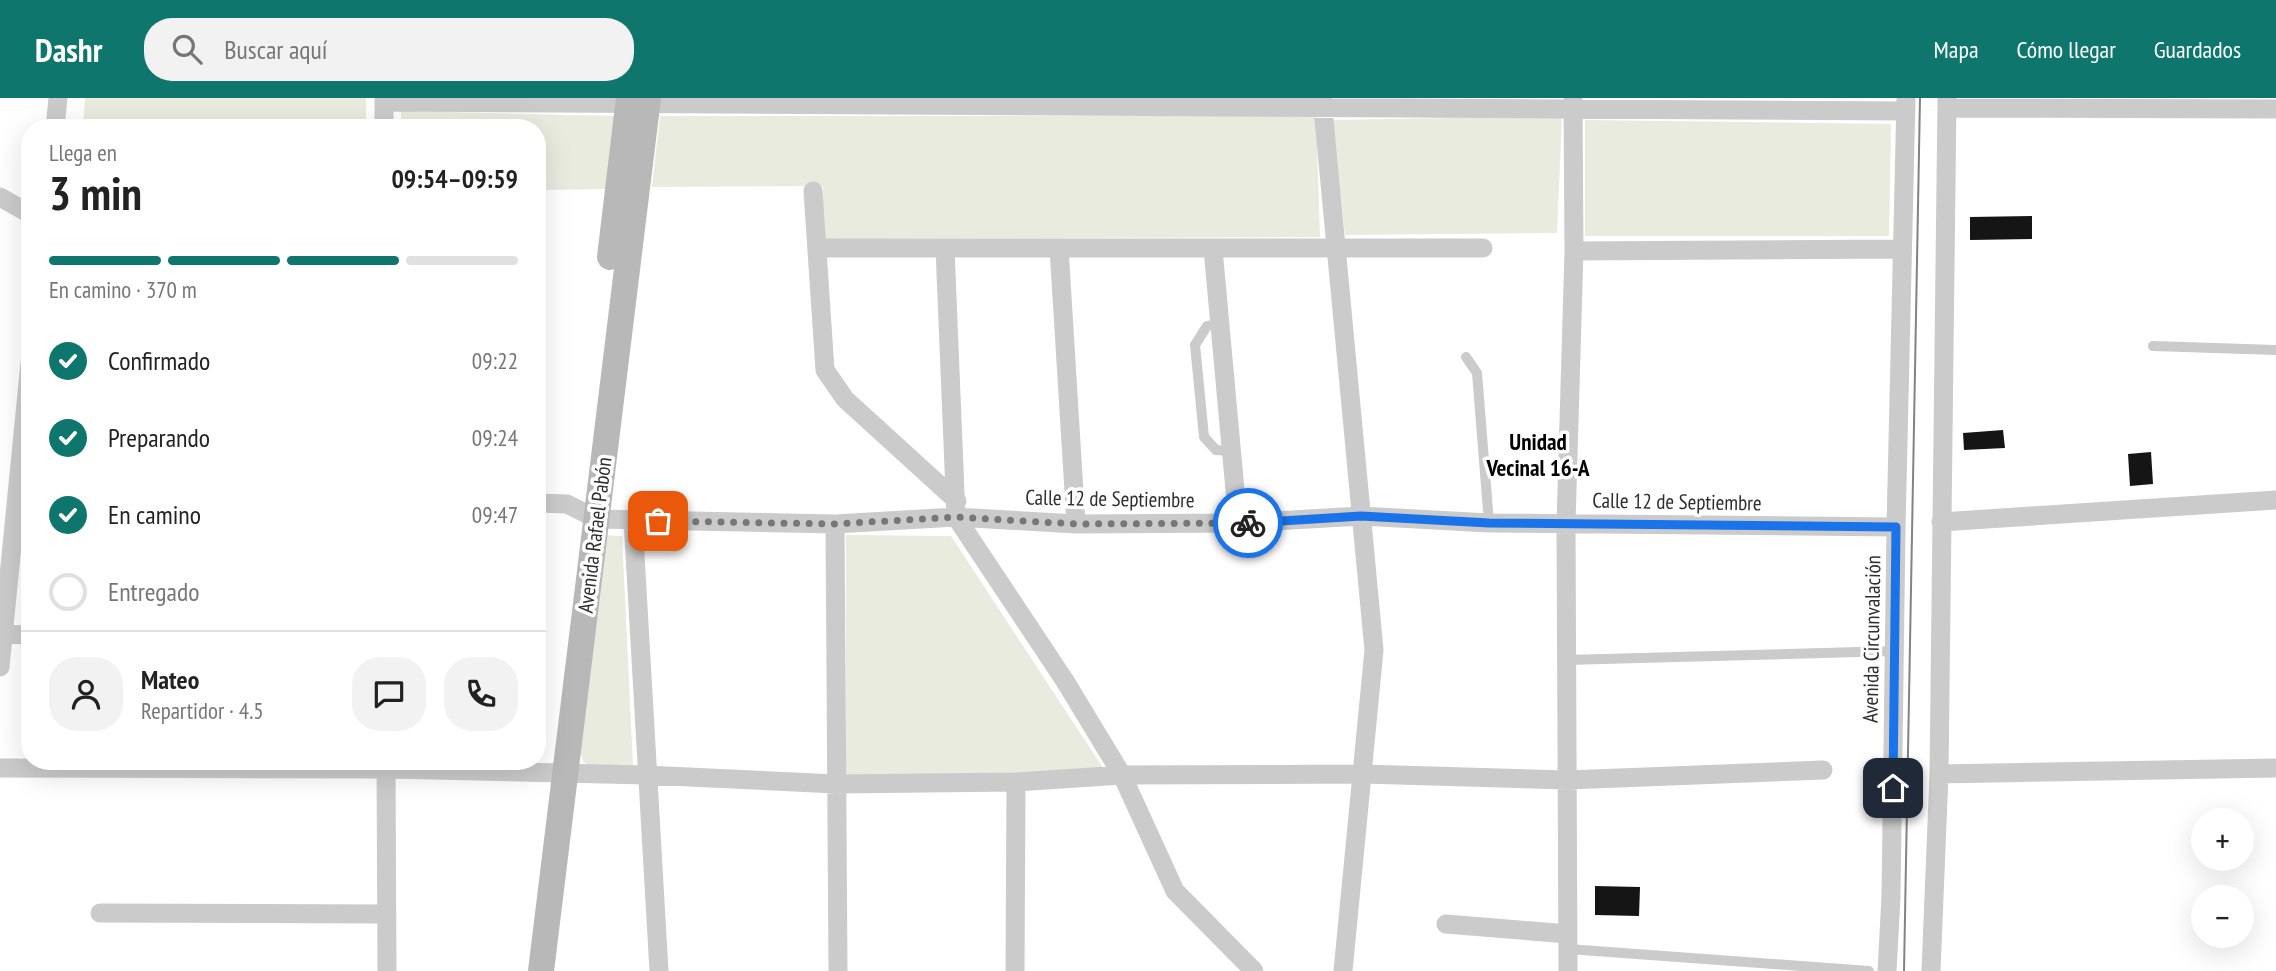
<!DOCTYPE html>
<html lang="es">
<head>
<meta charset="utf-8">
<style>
	body { margin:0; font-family:"PT Sans Narrow",sans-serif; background:#f2f2f2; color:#222; height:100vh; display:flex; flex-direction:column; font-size:26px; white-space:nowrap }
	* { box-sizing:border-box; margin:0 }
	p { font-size:23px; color:#767676 }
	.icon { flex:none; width:38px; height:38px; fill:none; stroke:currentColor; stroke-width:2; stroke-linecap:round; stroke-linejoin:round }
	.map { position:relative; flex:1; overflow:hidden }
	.panel { position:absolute; left:21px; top:21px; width:525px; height:651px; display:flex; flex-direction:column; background:#fff; border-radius:28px; box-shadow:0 7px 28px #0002 }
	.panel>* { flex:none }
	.buttons { position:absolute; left:2191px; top:710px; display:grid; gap:14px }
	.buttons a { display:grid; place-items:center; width:63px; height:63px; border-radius:50%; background:#fff; box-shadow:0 7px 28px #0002; font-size:35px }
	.pin { position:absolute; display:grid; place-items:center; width:60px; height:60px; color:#fff; margin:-30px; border-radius:14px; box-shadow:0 4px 10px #0006 }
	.courier { position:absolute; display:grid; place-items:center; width:70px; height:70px; margin:-35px; border:5px solid #1a73e8; border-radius:50%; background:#fff; color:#222; box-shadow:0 2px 9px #0007 }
	.summary em { font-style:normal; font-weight:700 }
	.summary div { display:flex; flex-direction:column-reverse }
	.summary { display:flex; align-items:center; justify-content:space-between; height:119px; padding:0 28px }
	h1 { font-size:46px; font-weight:700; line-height:52px }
	.bar { display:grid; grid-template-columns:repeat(4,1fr); gap:10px 7px; align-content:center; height:84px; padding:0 28px }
	.bar i { height:9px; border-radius:5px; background:#e0e0e0 }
	.bar .on { background:#0f766e }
	.bar p { grid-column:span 4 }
	.line { display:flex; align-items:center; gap:18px; padding:0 28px; border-top:2px solid #e0e0e0 }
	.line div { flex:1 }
	.round { display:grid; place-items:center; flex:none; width:74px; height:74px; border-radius:28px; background:#f2f2f2 }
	ol { padding:0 28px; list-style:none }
	li { display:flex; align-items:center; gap:21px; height:77px }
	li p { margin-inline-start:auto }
	li .icon { padding:7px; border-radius:50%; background:#0f766e; color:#fff; stroke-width:4 }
	li:last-child { color:#767676 }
	li i { width:38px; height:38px; border:4px solid #e0e0e0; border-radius:50% }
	header { display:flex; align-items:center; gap:42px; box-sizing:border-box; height:98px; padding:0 35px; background:#0f766e; color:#fff }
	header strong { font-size:33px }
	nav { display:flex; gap:38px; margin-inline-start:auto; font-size:24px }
	.search { width:490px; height:63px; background:#f2f2f2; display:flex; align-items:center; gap:18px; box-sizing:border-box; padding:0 24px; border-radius:28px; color:#767676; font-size:26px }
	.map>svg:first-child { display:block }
	.green { fill:#e8ebdd }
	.building { fill:#151515 }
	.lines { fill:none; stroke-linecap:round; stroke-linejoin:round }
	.lane { stroke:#cbcbcb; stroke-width:10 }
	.street { stroke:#cbcbcb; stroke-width:19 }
	.secondary { stroke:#b8b8b8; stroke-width:26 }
	.tram { stroke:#838383; stroke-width:2 }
	.done { stroke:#777; stroke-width:7; stroke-dasharray:0 12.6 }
	.route { stroke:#1a73e8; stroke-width:9 }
	.labels { text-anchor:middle; stroke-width:7; stroke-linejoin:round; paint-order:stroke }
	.street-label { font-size:21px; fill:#2e2e2e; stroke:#fff }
	.neighbourhood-label { font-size:23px; font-weight:bold; fill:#000; stroke:#fff }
</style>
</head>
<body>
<header>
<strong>Dashr</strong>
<div class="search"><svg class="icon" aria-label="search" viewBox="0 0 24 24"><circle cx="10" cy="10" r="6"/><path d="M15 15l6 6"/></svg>Buscar aquí</div>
<nav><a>Mapa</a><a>Cómo llegar</a><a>Guardados</a></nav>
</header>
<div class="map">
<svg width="2276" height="873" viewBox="0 0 2276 873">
	<rect width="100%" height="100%" fill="#fff"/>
	<path class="green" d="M85,0H366V30H83Z
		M401,13L615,18L607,91L537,92V30H401Z
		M660,18H1316L1320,139L823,141V88L652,89Z
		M1562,18L1557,135L1345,137L1333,22Z
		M1585,22L1891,26L1889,138H1585Z
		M604,437L622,438L633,667L591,670L583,663L580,654Z
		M846,437L951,438L1107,676L846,677Z"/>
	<path class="building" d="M2032,118V141L1970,142V119Z
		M2003,332L2005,350L1964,352L1963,335Z
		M2151,354L2153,386L2130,388L2128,356Z
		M1595,788L1640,789L1639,818L1595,817Z"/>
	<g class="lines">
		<path class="lane" d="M1220,225L1207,228L1195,247L1204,339L1216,352L1232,353
			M2153,248L2276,252
			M1466,259L1477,275L1489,425
			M1566,562L1895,553
			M1568,851L1869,873"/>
		<path class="street" d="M1322,0L1374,552L1343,873
			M384,4L1906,13
			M1947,10L2276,11
			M55,30L58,0
			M384,30V0
			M813,93L825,272L845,301L957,403
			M0,99L30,116
			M818,150H1483
			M945,150L956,419L1065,583L1122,677L1175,793L1254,873
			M1059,150L1076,426
			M1213,151L1238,425
			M1574,153L1902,151
			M537,405L567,406L597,421L835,426L956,419L1076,426L1238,425L1361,418L1489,425L1896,429
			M633,422L659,873
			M1941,424L2276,402
			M835,426L838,873
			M0,536L30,537
			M0,569L30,265
			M386,663L387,873
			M0,670L387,671L646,677L836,686L1016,684L1122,677L1363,676L1567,682L1823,672
			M1939,676L2276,670
			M100,815L386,816
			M1446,826L1568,836
			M1015,873L1016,684
			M1568,873L1566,426L1574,153L1573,0
			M1887,873L1891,799L1896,429L1906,1
			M1931,873L1939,676L1947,0"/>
		<path class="secondary" d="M610,159L629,0
			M541,873L648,0"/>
		<path class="tram" d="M1904,873L1920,0"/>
	</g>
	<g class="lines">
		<path class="done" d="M658,423L835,426L956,419L1076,426L1248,425"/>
		<path class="route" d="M1248,425L1361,418L1489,425L1896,429L1893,690"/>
	</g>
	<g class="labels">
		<g class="street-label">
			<text transform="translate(1110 401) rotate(1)" y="7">Calle 12 de Septiembre</text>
			<text transform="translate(1677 404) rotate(1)" y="7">Calle 12 de Septiembre</text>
			<text transform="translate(595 437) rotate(-83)" y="7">Avenida Rafael Pabón</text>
			<text transform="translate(1872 541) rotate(-89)" y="7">Avenida Circunvalación</text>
		</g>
		<g class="neighbourhood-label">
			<text x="1538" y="352">Unidad<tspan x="1538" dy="26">Vecinal 16-A</tspan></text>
		</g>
	</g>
</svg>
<div class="buttons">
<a>+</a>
<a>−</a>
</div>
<div class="pin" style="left:658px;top:423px;background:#ea580c"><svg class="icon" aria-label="bag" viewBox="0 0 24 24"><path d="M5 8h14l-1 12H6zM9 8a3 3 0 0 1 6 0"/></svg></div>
<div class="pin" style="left:1893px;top:690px;background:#1f2937"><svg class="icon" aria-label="home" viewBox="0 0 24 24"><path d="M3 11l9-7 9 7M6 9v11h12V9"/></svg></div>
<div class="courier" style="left:1248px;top:425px"><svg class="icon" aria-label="bike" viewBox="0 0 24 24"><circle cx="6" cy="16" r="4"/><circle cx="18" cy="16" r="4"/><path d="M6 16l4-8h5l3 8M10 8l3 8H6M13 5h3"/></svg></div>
<section class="panel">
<div class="summary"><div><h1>3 min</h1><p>Llega en</p></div><em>09:54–09:59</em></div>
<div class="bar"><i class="on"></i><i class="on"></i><i class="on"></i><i></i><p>En camino · 370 m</p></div>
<ol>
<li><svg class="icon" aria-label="check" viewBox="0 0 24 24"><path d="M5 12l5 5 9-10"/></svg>Confirmado<p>09:22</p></li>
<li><svg class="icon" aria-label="check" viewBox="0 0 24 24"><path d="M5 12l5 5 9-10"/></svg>Preparando<p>09:24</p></li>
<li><svg class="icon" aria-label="check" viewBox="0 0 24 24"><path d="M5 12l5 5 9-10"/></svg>En camino<p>09:47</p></li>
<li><i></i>Entregado</li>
</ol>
<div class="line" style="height:126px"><a class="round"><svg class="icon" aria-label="person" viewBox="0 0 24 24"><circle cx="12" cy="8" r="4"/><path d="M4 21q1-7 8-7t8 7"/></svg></a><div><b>Mateo</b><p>Repartidor · 4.5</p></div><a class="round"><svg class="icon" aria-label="chat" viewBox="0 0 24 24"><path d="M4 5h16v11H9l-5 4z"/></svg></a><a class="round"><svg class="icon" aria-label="phone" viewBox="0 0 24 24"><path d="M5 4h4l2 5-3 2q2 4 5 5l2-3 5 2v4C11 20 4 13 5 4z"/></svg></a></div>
</section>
</div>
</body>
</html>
